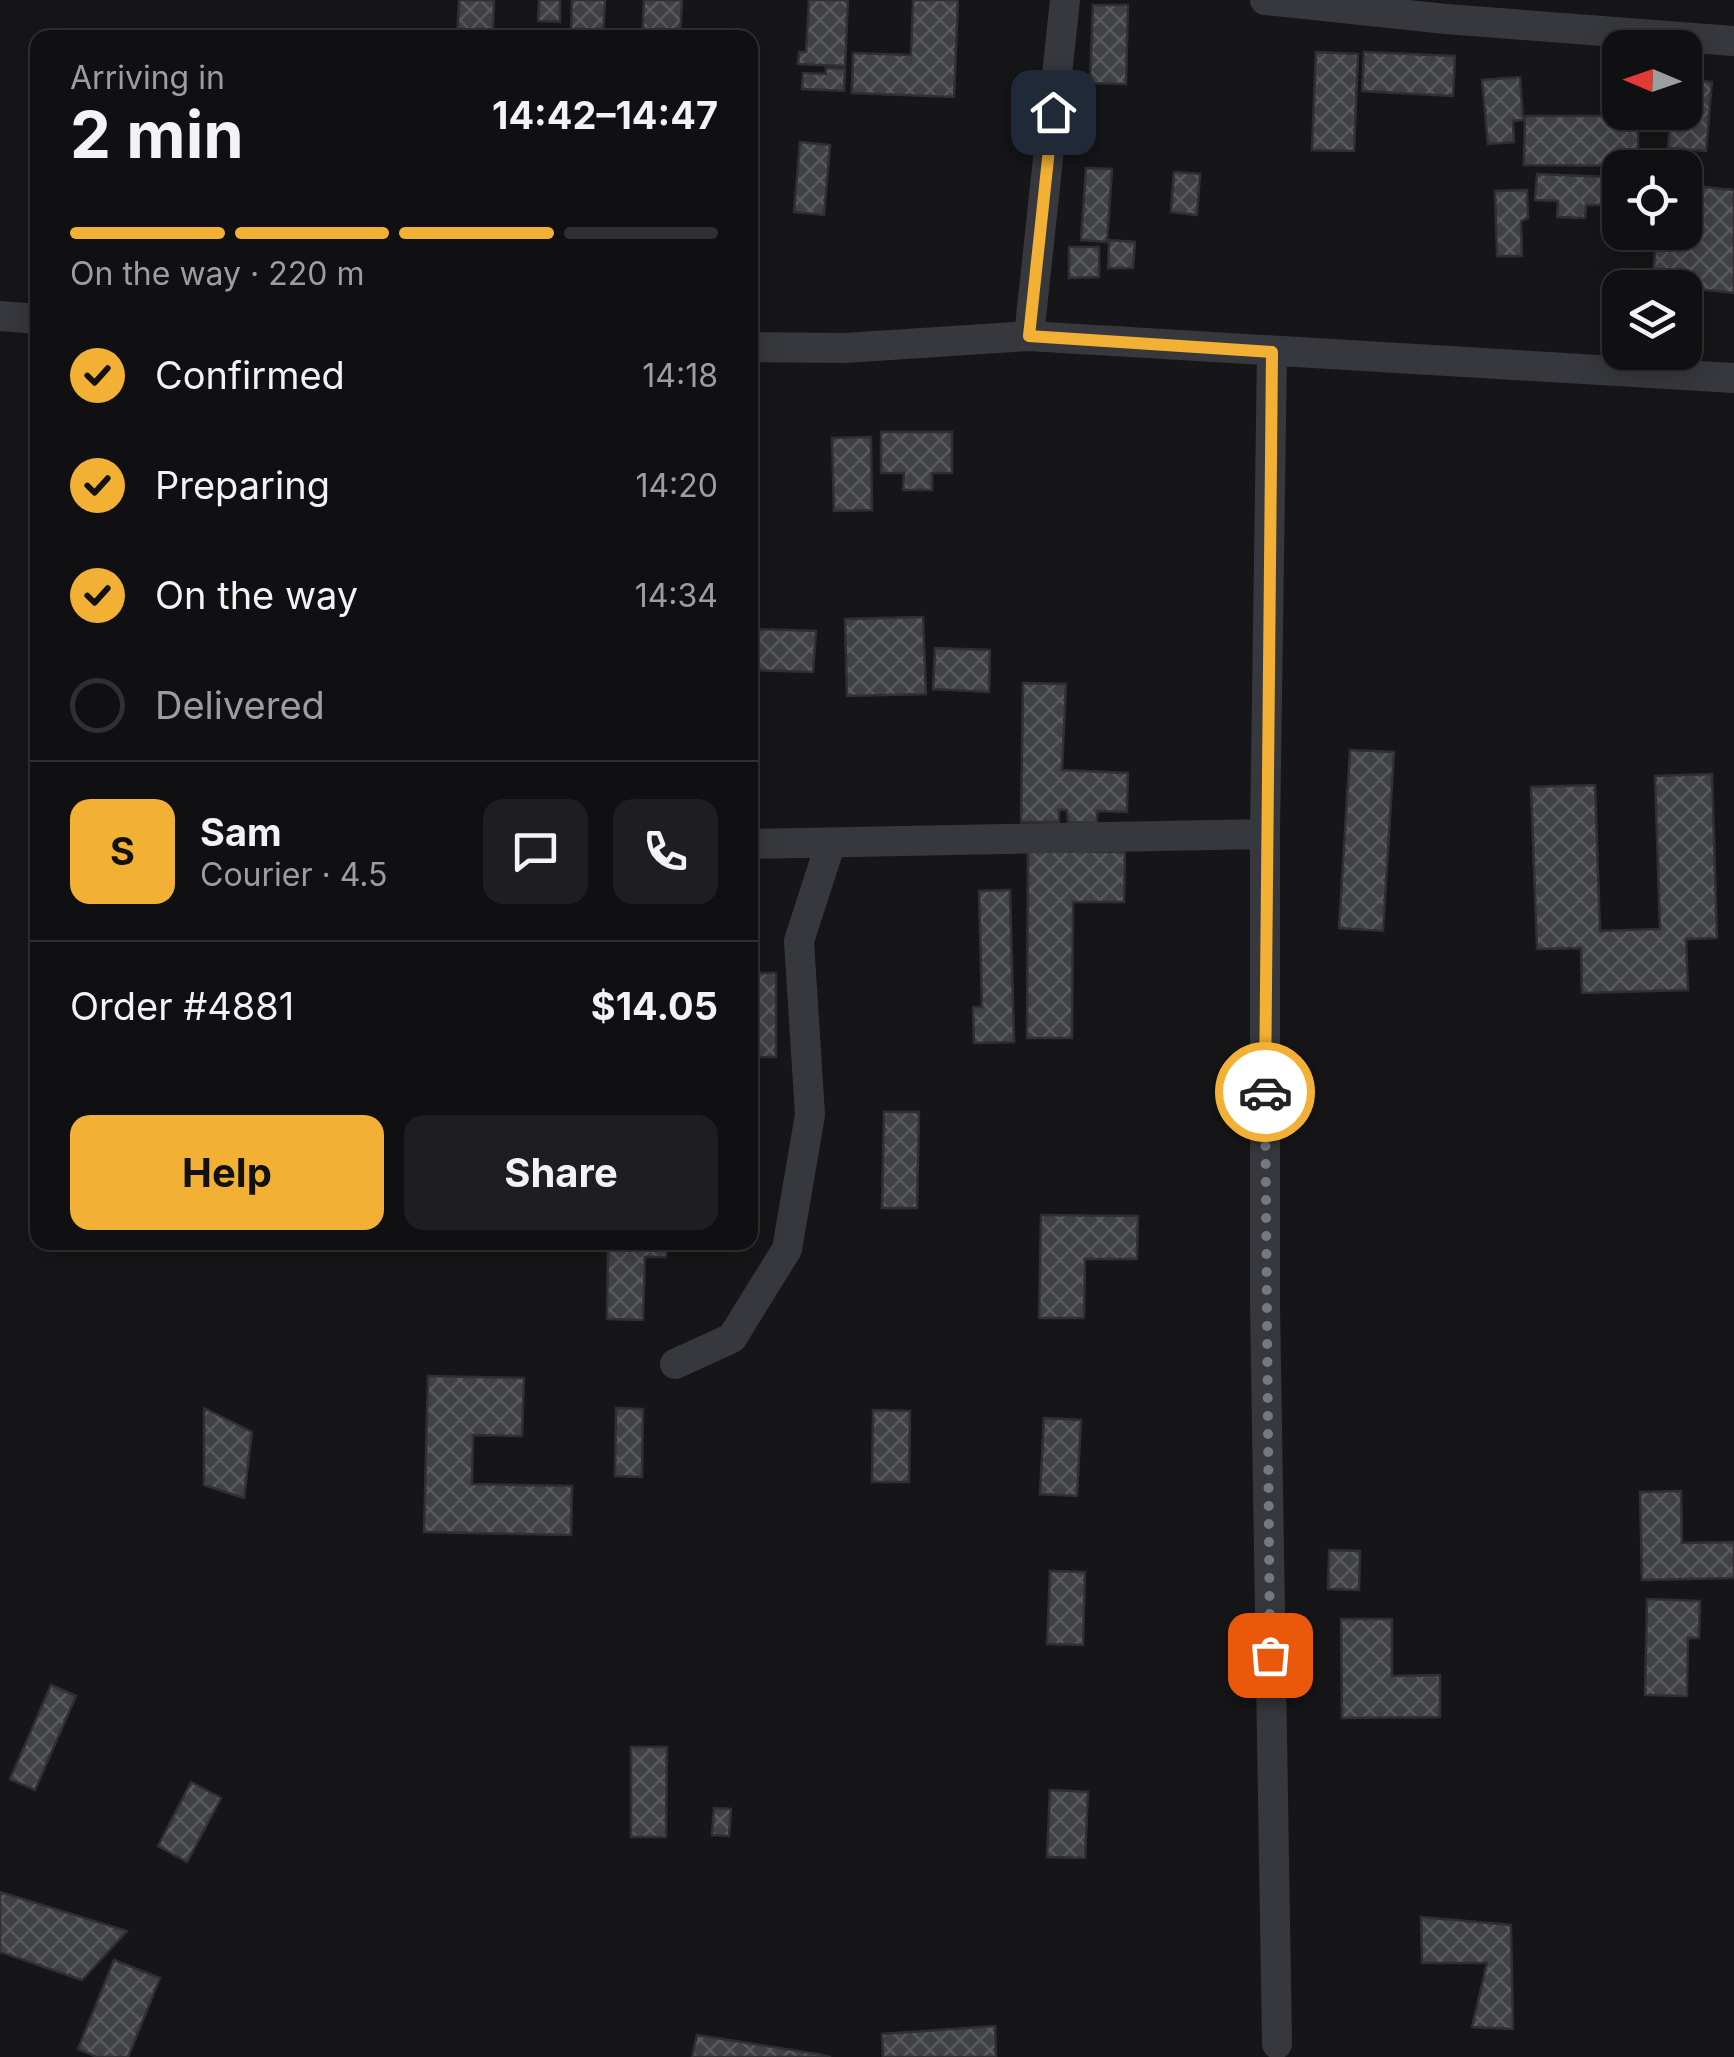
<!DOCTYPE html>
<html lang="en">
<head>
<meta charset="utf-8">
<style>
	body { margin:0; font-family:Inter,sans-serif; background:#1e1e20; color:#f1f3f6; height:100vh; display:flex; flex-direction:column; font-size:38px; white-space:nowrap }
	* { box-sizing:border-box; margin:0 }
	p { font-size:32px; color:#9c9d9f }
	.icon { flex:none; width:55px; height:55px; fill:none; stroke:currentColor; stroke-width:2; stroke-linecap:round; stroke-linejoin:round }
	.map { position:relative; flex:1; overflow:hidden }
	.side { position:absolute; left:30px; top:30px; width:728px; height:1220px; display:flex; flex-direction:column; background:#101012; border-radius:20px; box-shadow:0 5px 25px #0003,0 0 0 2px #303032 }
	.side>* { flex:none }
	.needle { width:65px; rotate:272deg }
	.controls { position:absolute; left:1602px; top:30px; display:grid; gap:20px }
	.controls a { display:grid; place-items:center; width:100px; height:100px; border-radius:20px; background:#101012; box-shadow:0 5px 25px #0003,0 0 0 2px #303032; font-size:50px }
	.pin { position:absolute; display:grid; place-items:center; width:85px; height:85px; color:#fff; margin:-42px; border-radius:20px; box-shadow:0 5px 15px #0006 }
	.courier { position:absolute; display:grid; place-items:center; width:100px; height:100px; margin:-50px; border:8px solid #f2b134; border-radius:50%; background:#fff; color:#222; box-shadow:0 2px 12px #0007 }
	.headline em { font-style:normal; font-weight:700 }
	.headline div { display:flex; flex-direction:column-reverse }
	.headline { display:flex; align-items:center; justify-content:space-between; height:170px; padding:0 40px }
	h1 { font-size:65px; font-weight:700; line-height:75px }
	.bar { display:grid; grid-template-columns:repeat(4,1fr); gap:15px 10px; align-content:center; height:120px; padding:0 40px }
	.bar i { height:12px; border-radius:8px; background:#303032 }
	.bar .on { background:#f2b134 }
	.bar p { grid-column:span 4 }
	.line { display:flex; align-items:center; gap:25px; padding:0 40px; border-top:2px solid #303032 }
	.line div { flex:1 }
	.round { display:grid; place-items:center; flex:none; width:105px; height:105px; border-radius:20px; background:#1e1e20 }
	ol { padding:0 40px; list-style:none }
	li { display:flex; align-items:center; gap:30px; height:110px }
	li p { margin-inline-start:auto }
	li .icon { padding:10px; border-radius:50%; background:#f2b134; color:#111; stroke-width:4 }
	li:last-child { color:#9c9d9f }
	li i { width:55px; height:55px; border:5px solid #303032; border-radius:50% }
	.cta { display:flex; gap:20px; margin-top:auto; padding:20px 40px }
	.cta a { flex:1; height:115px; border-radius:20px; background:#f2b134; color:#111; font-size:40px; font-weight:700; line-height:115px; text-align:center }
	.cta a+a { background:#1e1e20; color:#f1f3f6 }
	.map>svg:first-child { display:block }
	.building { fill:url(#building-cross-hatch); stroke:#303034; stroke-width:2.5 }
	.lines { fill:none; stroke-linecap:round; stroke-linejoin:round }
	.minor { stroke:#37383d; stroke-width:30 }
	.done { stroke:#757880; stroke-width:10; stroke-dasharray:0 18 }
	.route { stroke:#f2b134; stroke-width:12 }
</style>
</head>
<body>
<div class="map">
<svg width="1734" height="2057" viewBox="0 0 1734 2057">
	<defs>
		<pattern id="building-cross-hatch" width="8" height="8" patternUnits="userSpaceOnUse" patternTransform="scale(2.5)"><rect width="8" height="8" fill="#404145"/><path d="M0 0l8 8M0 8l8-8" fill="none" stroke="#595a5e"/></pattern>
	</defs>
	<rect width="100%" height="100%" fill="#161618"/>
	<path class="building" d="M459,0H494L493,29L571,32L572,0H605L603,38H457Z
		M539,0H560V22L538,21Z
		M644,0H682L680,38H642Z
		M809,0H848L845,66L798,64L799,52H806Z
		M913,0H958L954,97L852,93L853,53L911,55Z
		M1093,5H1128L1126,84L1090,83Z
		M1316,52L1358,54L1354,151L1312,150Z
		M1364,52L1455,56L1453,96L1362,91Z
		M826,68L845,69L844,91L802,89L803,73L826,74Z
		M1520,77L1523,120L1513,121L1514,142L1488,144L1482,80Z
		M1685,79L1712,82L1706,151L1668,148L1671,112H1685Z
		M1525,116H1617V127H1638V166L1524,165Z
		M800,142L830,145L824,215L794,212Z
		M1086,168L1112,169L1107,242L1081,240Z
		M1174,172L1200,174L1197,215L1171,212Z
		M1537,174L1606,177L1605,205H1586L1585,218L1557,217L1558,201L1535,200Z
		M1685,185L1734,190V293L1652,284L1657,232H1685Z
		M1527,190L1528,218L1521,221L1522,256H1497L1495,191Z
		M1109,240L1135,242L1133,268H1108Z
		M1069,247H1099V277L1069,278Z
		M881,432H952V473H932V490H903L904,473H881Z
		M871,437L872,510L834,511L832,438Z
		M923,617L926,694L847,696L845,619Z
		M750,629L816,631L813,672L750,670Z
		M935,648L990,650L989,692L933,689Z
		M1023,683L1066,684L1062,770L1128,773L1127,812L1097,811V823L1068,822L1067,810H1059V822H1021Z
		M1350,750L1394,752L1383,931L1339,928Z
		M1712,774L1717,938L1686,939L1688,990L1582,993L1581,948L1537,949L1531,787L1595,785L1600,931L1660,929L1655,776Z
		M1028,851L1125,852L1124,902H1073L1072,1038H1027Z
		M1010,890L1014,1042L974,1043L973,1007H982L979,891Z
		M750,973H776V1057H750Z
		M884,1112H919L917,1208H882Z
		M1041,1215L1138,1216L1137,1259H1085L1084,1318H1039Z
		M608,1242H667L666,1257H645L643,1320L607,1319Z
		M428,1376L524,1378L522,1436L473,1435L472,1484L572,1486L571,1535L424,1532Z
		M204,1408L252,1432L244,1498L204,1485Z
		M616,1408L643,1409L642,1477L615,1476Z
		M873,1410L910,1411L909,1482H872Z
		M1044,1418L1081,1420L1077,1496L1040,1494Z
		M1681,1491L1682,1543L1734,1542V1578L1642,1580L1640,1492Z
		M1329,1550L1360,1551L1359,1590L1328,1589Z
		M1050,1571L1085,1572L1083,1645L1047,1644Z
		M1647,1599L1700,1601L1699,1638H1688L1687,1696L1645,1695Z
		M1341,1619H1392V1676L1440,1675V1717L1342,1718Z
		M51,1685L76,1696L35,1790L10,1779Z
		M631,1747H667L666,1837H631Z
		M191,1782L221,1798L187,1862L158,1846Z
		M1050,1790L1088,1792L1085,1858L1047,1857Z
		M714,1808L731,1809L729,1836L712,1835Z
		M0,1892L127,1931L82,1980L0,1952Z
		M1421,1917L1511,1925L1513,2029L1472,2027L1487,1963H1422Z
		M114,1960L160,1978L128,2057H97L78,2049Z
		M995,2026L996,2057H883L882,2034Z
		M697,2035L817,2054L831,2057H692Z"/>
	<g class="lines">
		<path class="minor" d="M1265,0L1446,19L1734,41
			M0,316L38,319
			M1029,336L1065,0
			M750,347L844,348L1029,336L1734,378
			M1272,352L1265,834V1304L1277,2044
			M750,844L1265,834
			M675,1364L732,1338L787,1249L810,1115L799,941L830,845"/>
	</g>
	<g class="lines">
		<path class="done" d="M1265,1092L1270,1655"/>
		<path class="route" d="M1053,112L1029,336L1272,352L1265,1092"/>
	</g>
</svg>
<div class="controls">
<a><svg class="needle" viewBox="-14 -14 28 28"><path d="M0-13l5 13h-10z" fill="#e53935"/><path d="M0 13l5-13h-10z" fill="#9c9d9f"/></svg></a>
<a><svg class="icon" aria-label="locate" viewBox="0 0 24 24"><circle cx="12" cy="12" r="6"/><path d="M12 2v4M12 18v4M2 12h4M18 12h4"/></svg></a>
<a><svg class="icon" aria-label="layers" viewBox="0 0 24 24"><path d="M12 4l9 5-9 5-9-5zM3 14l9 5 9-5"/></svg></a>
</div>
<div class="pin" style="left:1270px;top:1655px;background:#ea580c"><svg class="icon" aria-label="bag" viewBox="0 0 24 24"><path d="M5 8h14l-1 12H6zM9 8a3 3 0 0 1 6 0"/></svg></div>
<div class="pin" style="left:1053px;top:112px;background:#1f2937"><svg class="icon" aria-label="home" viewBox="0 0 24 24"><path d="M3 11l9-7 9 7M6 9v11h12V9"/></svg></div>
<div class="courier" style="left:1265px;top:1092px"><svg class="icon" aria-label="car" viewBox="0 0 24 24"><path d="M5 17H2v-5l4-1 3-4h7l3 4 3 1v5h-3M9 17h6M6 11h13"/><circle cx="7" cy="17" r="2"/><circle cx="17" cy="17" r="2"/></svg></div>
<section class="side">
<div class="headline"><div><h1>2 min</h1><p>Arriving in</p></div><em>14:42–14:47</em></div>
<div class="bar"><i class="on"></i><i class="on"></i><i class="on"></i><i></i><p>On the way · 220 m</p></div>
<ol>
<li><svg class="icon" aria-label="check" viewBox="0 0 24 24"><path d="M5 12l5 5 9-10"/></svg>Confirmed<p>14:18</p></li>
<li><svg class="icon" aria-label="check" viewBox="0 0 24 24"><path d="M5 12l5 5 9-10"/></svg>Preparing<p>14:20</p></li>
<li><svg class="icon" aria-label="check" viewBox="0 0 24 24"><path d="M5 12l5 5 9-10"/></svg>On the way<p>14:34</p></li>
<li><i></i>Delivered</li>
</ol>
<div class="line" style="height:180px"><b class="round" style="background:#f2b134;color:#111">S</b><div><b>Sam</b><p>Courier · 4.5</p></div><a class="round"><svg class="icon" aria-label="chat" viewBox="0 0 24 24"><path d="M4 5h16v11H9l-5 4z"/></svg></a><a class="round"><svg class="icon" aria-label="phone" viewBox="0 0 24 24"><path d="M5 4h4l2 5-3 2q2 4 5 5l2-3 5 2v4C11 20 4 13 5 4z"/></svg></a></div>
<div class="line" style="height:130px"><div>Order #4881</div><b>$14.05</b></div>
<div class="cta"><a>Help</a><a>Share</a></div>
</section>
</div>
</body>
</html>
